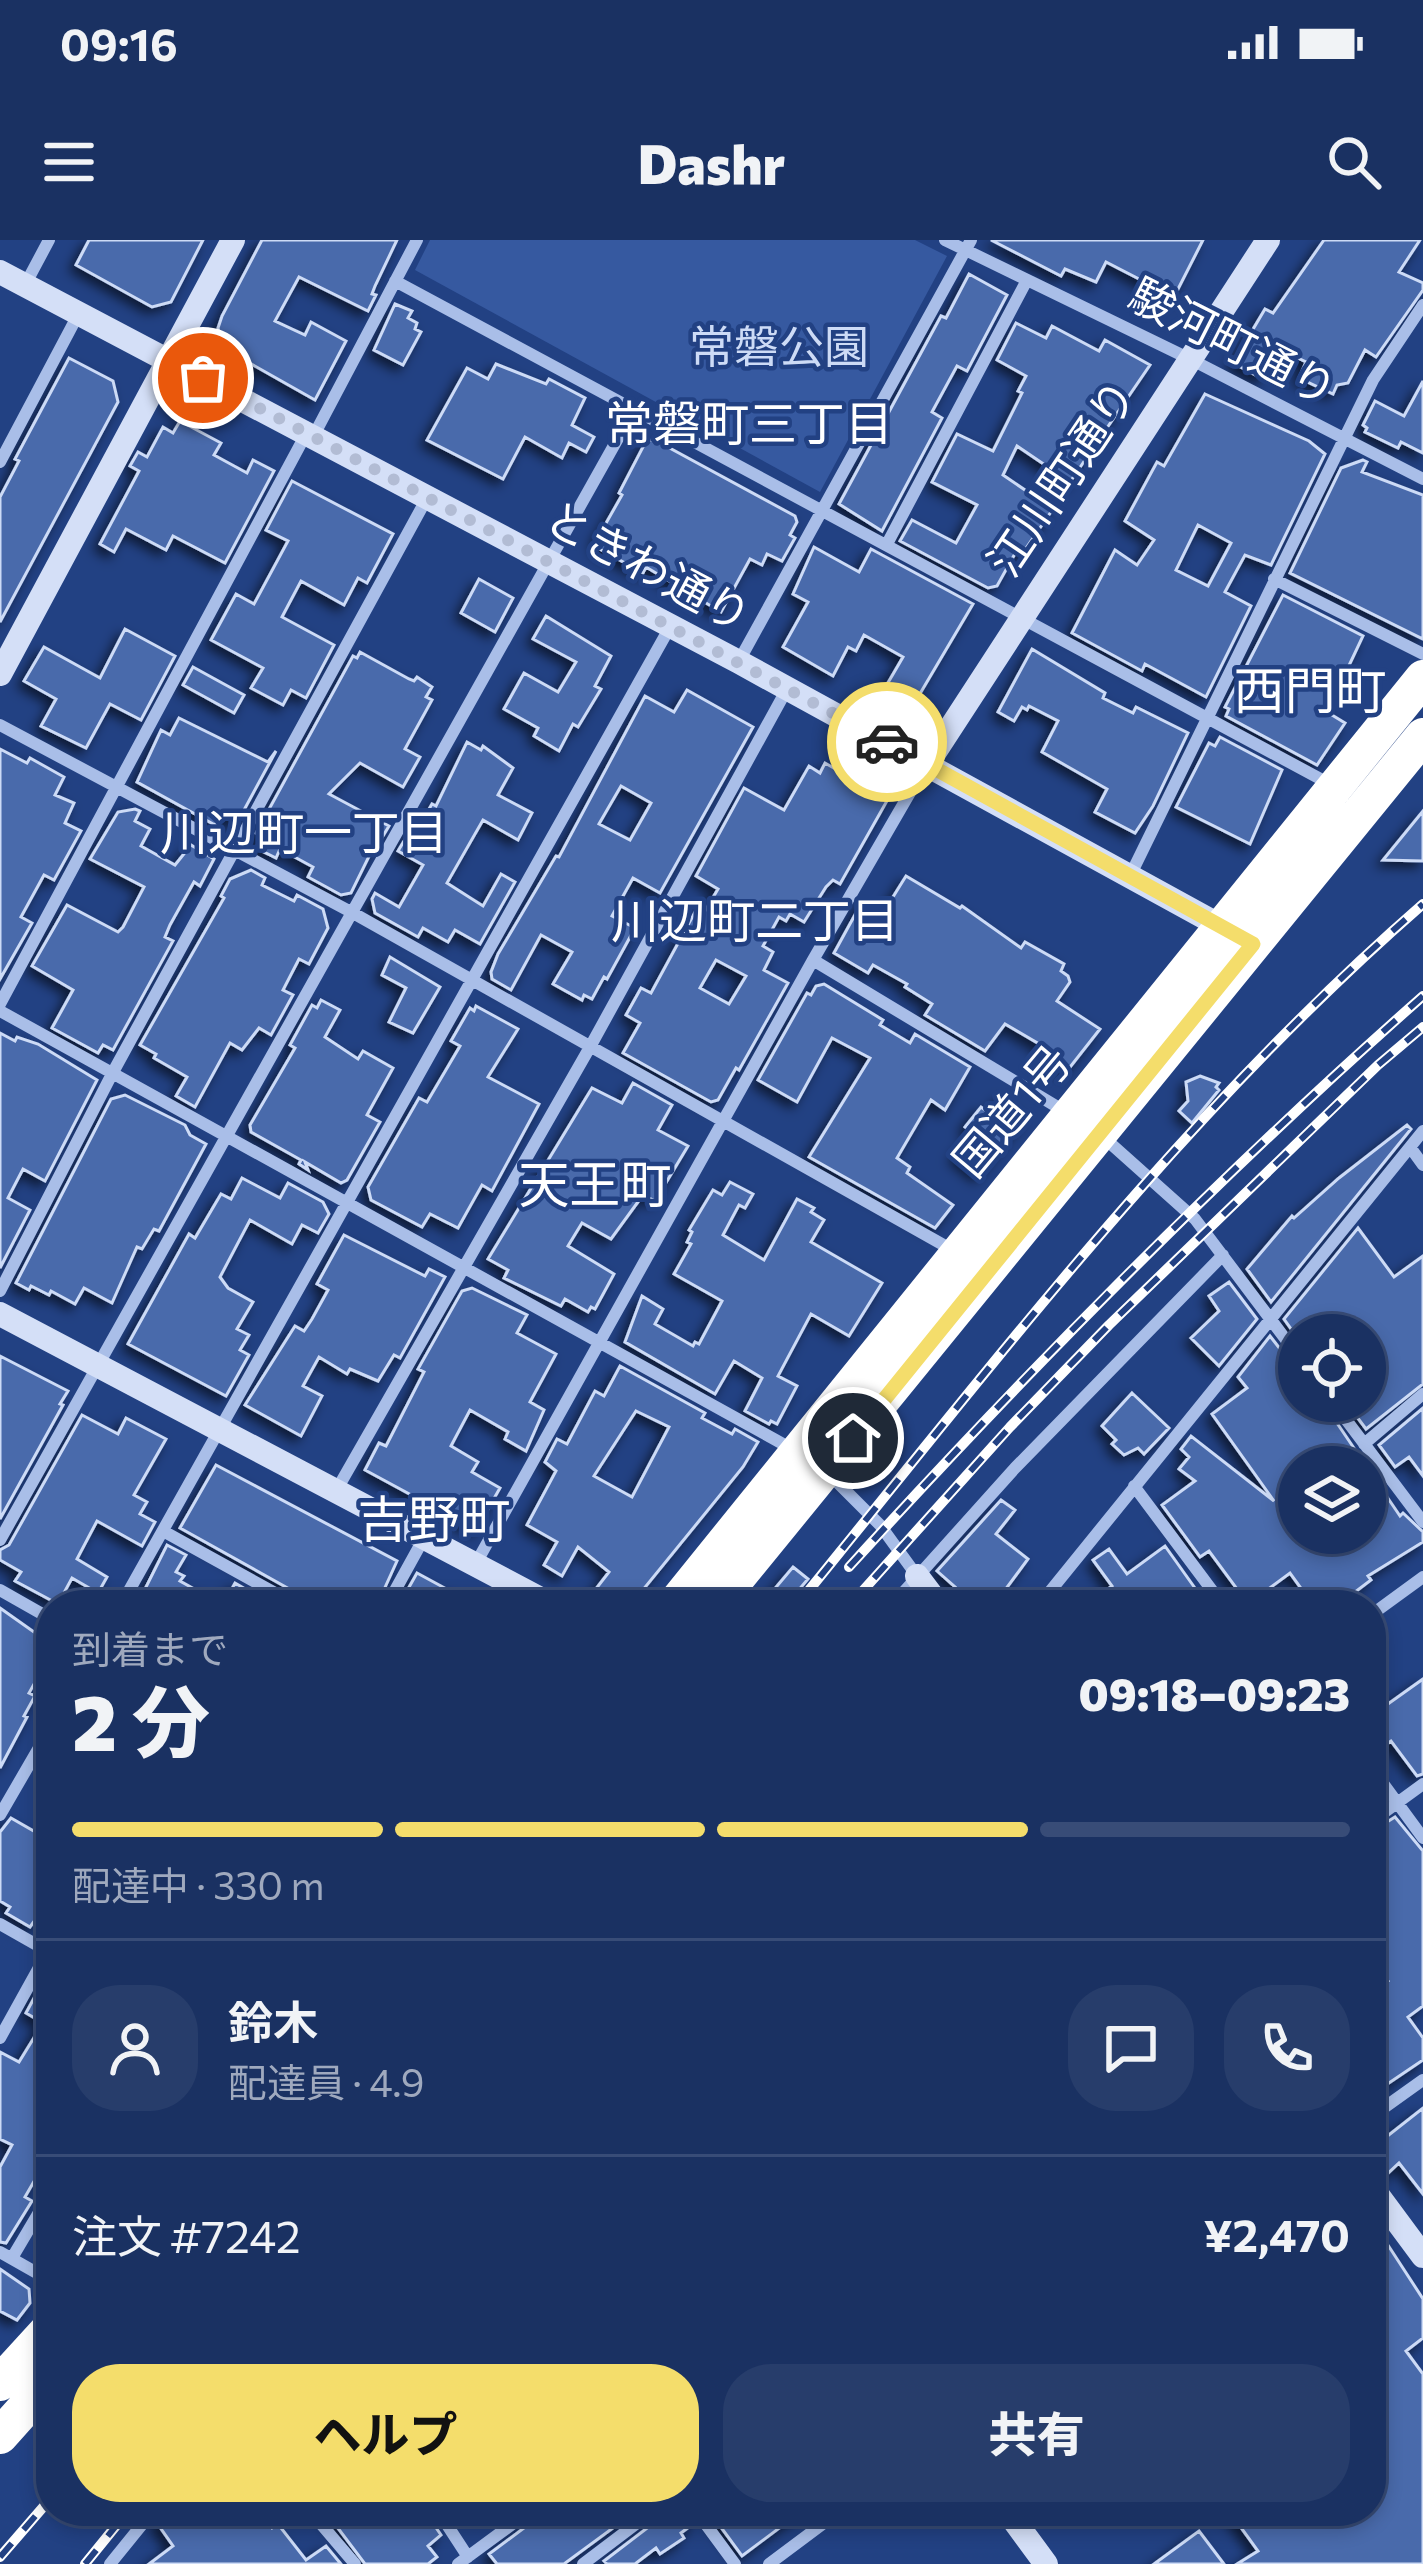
<!DOCTYPE html>
<html lang="ja">
<head>
<meta charset="utf-8">
<style>
	body { margin:0; font-family:Commissioner,"Noto Sans JP",sans-serif; background:#273d6b; color:#f1f3f6; height:100vh; display:flex; flex-direction:column; font-size:45px; white-space:nowrap }
	* { box-sizing:border-box; margin:0 }
	p { font-size:39px; color:#9fa9be }
	.icon { flex:none; width:66px; height:66px; fill:none; stroke:currentColor; stroke-width:2; stroke-linecap:round; stroke-linejoin:round }
	.map { position:relative; flex:1; overflow:hidden }
	.drawer { position:absolute; left:36px; top:1350px; width:1350px; height:936px; display:flex; flex-direction:column; background:#1a3162; border-radius:48px; box-shadow:0 6px 18px #0003,0 0 0 3px #384c77 }
	.drawer>* { flex:none }
	.controls { position:absolute; left:1278px; top:1074px; display:grid; gap:24px }
	.controls a { display:grid; place-items:center; width:108px; height:108px; border-radius:50%; background:#1a3162; box-shadow:0 6px 18px #0003,0 0 0 3px #384c77; font-size:60px }
	.pin { position:absolute; display:grid; place-items:center; width:102px; height:102px; color:#fff; margin:-51px; border:6px solid #fff; border-radius:50%; box-shadow:0 3px 12px #0007 }
	.courier { position:absolute; display:grid; place-items:center; width:120px; height:120px; margin:-60px; border:9px solid #f4dd6b; border-radius:50%; background:#fff; color:#222; box-shadow:0 3px 15px #0007 }
	.head em { font-style:normal; font-weight:800 }
	.head div { display:flex; flex-direction:column-reverse }
	.head { display:flex; align-items:center; justify-content:space-between; height:204px; padding:0 36px }
	h1 { font-size:78px; font-weight:800; line-height:90px }
	.bar { display:grid; grid-template-columns:repeat(4,1fr); gap:18px 12px; align-content:center; height:144px; padding:0 36px }
	.bar i { height:15px; border-radius:9px; background:#384c77 }
	.bar .current { background:#f4dd6b }
	.bar p { grid-column:span 4 }
	.line { display:flex; align-items:center; gap:30px; padding:0 36px; border-top:3px solid #384c77 }
	.line div { flex:1 }
	.round { display:grid; place-items:center; flex:none; width:126px; height:126px; border-radius:48px; background:#273d6b }
	.primary-button { display:flex; gap:24px; margin-top:auto; padding:24px 36px }
	.primary-button a { flex:1; height:138px; border-radius:48px; background:#f4dd6b; color:#111; font-size:48px; font-weight:800; line-height:138px; text-align:center }
	.primary-button a+a { background:#273d6b; color:#f1f3f6 }
	.status { display:flex; justify-content:space-between; align-items:center; height:84px; padding:0 60px; background:#1a3162; direction:ltr }
	.status svg { height:33px; fill:currentColor }
	header { display:flex; justify-content:space-between; align-items:center; height:156px; padding:0 36px; background:#1a3162; font-size:54px; font-weight:800 }
	.map>svg:first-child { display:block }
	.green { fill:#3659a0 }
	.building { fill:#4a6aab; stroke:#cddbf6; stroke-width:3; fill-rule:evenodd; filter:url(#shadow) }
	.lines { fill:none; stroke-linecap:round; stroke-linejoin:round }
	.street { stroke:#a9bee8; stroke-width:12 }
	.secondary { stroke:#d4dff7; stroke-width:24 }
	.highway { stroke:#fff; stroke-width:36 }
	.rail-casing { stroke:#fff; stroke-width:10 }
	.rail { stroke:#224183; stroke-width:6; stroke-dasharray:18; stroke-linecap:butt }
	.done { stroke:#b2bcd4; stroke-width:12; stroke-dasharray:0 21.6 }
	.route { stroke:#f4dd6b; stroke-width:15 }
	.labels { text-anchor:middle; stroke-width:9; stroke-linejoin:round; paint-order:stroke }
	.street-label { font-size:45px; fill:#fff; stroke:#224183 }
	.park-label { font-size:45px; fill:#cddbf6; stroke:#224183 }
	.neighbourhood-label { font-size:48px; fill:#fff; stroke:#224183 }
	.quarter-label { font-size:51px; fill:#fff; stroke:#224183 }
</style>
</head>
<body>
<div class="status"><b>09:16</b><svg viewBox="0 0 49 12"><path d="M0 12V9h3v3zM5 12V6h3v6zM10 12V3h3v9zM15 12V0h3v12zM26 1h20v11H26zM47 4h2v5h-2z"/></svg></div>
<header><svg class="icon" aria-label="menu" viewBox="0 0 24 24"><path d="M4 6h16M4 12h16M4 18h16"/></svg>Dashr<svg class="icon" aria-label="search" viewBox="0 0 24 24"><circle cx="10" cy="10" r="6"/><path d="M15 15l6 6"/></svg></header>
<div class="map">
<svg width="1423" height="2324" viewBox="0 0 1423 2324">
	<defs>
		<filter id="shadow"><feDropShadow dx="-5.5" dy="5.5" stdDeviation="6" flood-color="#0009"/></filter>
	</defs>
	<rect width="100%" height="100%" fill="#224183"/>
	<path class="green" d="M430,0H915L947,16L820,252L415,30Z"/>
	<path class="building" d="M89,0H203L171,62L152,67L76,25Z
		M262,0H397L375,46L372,54L376,55L368,71L299,37L275,81L305,95L311,82L346,101L315,160L223,108L218,88L222,76Z
		M991,0H1203L1174,57L1106,22L1096,42L1065,29L1061,36Z
		M1324,0H1420L1399,32L1423,43V50L1376,117L1365,110L1348,143L1337,145L1333,154L1299,138L1306,122L1277,108L1261,138L1233,123L1265,69L1273,73Z
		M969,34L1007,55L967,131L957,126L932,172L942,178L882,291L839,264L941,76L946,78Z
		M395,64L412,71L408,78L417,83L415,89L421,92L403,125L374,110Z
		M1016,83L1046,98L1052,86L1099,111L1105,100L1150,125L1070,242L1017,206L1003,235L1053,269L1022,314L1017,310L997,346L988,348L900,301L912,280L956,303L977,265L932,242L957,194L993,211L1022,153L1018,151L1026,136L997,120Z
		M69,118L113,141L118,162L0,382V257L19,221L15,219Z
		M496,124L546,144L549,139L585,158L572,185L594,197L586,212L569,203L562,218L525,197L503,239L427,200L467,128L488,139Z
		M1423,141V213L1401,202L1398,208L1365,192L1367,188L1363,185L1375,161L1404,176Z
		M1205,154L1309,201L1325,214L1271,325L1245,315L1225,352L1251,366L1206,457L1145,424L1142,431L1072,393L1115,310L1137,325L1154,300L1125,281L1157,222L1164,226ZM1198,285L1231,303L1208,346L1176,330Z
		M180,181L221,203L214,215L247,233L253,220L274,231L225,323L173,296L166,310L126,289L114,312L100,304L139,231L130,226L138,212L147,217L163,187L173,193Z
		M653,199L795,276L797,282L790,295L795,298L782,321L767,314L762,325L750,319L721,372L646,327L643,333L598,308L597,299L622,255L619,253L645,203Z
		M1363,220L1367,222L1362,232L1423,255V399L1290,333L1341,228Z
		M292,241L393,294L367,343L358,338L344,365L301,341L282,377L334,405L306,458L291,450L283,465L251,448L263,428L211,400L236,354L254,364L288,301L266,290Z
		M814,307L859,332L871,309L973,364L918,457L912,454L908,462L895,461L882,453L903,417L864,395L856,411L848,407L833,436L783,407L808,362L793,354Z
		M479,339L513,358L495,392L461,373Z
		M1283,355L1363,396L1327,472L1345,483L1317,525L1226,476L1229,469L1225,467Z
		M546,376L611,416L595,446L601,449L578,487L573,484L559,511L534,496L538,488L504,469L524,433L558,452L576,422L533,399Z
		M125,389L175,416L141,480L110,464L86,508L41,486L56,459L24,441L44,407L100,438Z
		M1032,409L1105,453L1103,458L1133,473L1136,467L1188,493L1153,566L1135,593L1095,572L1107,549L1042,512L1058,481L1029,466L1027,470L1022,467L1014,481L998,472Z
		M360,412L409,439L414,441L417,437L432,447L426,457L432,460L405,509L420,517L403,547L360,523L329,554L389,586L380,601L377,600L351,653L341,655L308,637L313,627L280,609L276,618L256,608L262,596L256,593L353,416L357,418Z
		M193,427L244,455L234,473L183,445Z
		M687,450L753,487L660,653L633,638L612,676L635,688L607,739L604,737L592,759L584,755L582,760L553,744L572,712L541,695L511,750L492,739L491,732L498,714L556,616L559,617L645,456L674,472ZM621,546L651,563L630,600L599,584Z
		M179,478L268,522L276,511L237,583L221,575L215,585L137,542L161,490L170,495Z
		M1220,497L1282,530L1250,604L1176,567L1209,503L1215,506Z
		M467,502L481,510L483,506L513,528L498,555L532,573L518,600L483,580L447,643L483,666L501,634L515,642L480,704L455,690L448,702L423,688L418,697L375,673L372,659L375,653L399,667L423,625L398,611L407,596L412,598L432,564L436,566Z
		M0,509L27,523L30,518L64,537L55,555L74,563L65,583L81,591L54,640L44,635L21,677L32,683L0,739Z
		M825,523L888,559L840,644L833,640L826,647L804,682L790,674L786,681L779,677L763,706L773,712L764,730L788,743L739,830L736,828L718,860L711,862L623,813L640,783L626,775L641,748L651,753L695,672L702,676L718,649L696,636L744,548L784,570L809,526L820,533ZM716,720L746,736L729,764L700,748Z
		M135,569L140,571L135,581L150,589L141,606L175,625L191,605L214,619L200,646L194,642L170,685L165,697L173,701L113,810L103,805L98,813L52,788L73,750L32,726L67,665L118,692L123,687L144,647L90,619L118,572Z
		M1423,571V621L1383,620Z
		M251,630L265,638L262,645L294,661L297,655L323,669L328,688L309,724L299,719L283,750L293,755L271,795L259,788L242,810L230,803L195,867L176,856L187,837L154,818L156,814L140,805L224,658L221,656L230,639Z
		M906,636L960,668L962,666L1021,708L1025,702L1064,724L1061,731L1068,736L1070,742L1057,761L1100,789L1067,831L1041,815L1046,808L1005,784L985,811L925,775L932,764L905,747L907,744L873,725L868,733L834,713L862,662L883,673Z
		M390,717L440,747L413,793L389,782L406,748L382,735Z
		M824,744L883,780L880,785L910,803L915,794L970,827L945,870L931,860L897,918L910,927L907,933L953,965L935,988L809,917L870,818L832,798L797,862L758,840L807,753L811,755L816,746Z
		M321,760L340,770L325,797L358,819L363,811L393,828L367,875L380,882L347,940L341,943L305,922L308,930L299,924L301,920L251,892L250,885L295,808L290,805L312,765L317,768Z
		M476,766L518,789L488,837L539,864L492,951L482,945L458,988L430,974L422,987L371,960L368,947L419,858L427,862L460,806L451,801L470,768L474,771Z
		M0,793L15,801L17,797L38,804L97,840L45,941L23,929L8,958L30,970L0,1028Z
		M1200,836L1219,843L1216,847L1219,850L1192,883L1179,871L1188,861L1186,842Z
		M633,843L672,865L658,890L688,906L655,961L643,955L611,999L582,983L568,1006L614,1034L595,1069L591,1067L588,1072L565,1059L561,1066L504,1038L508,1030L488,1019L592,848L622,863Z
		M125,855L185,885L190,895L206,904L159,991L154,989L142,1009L137,1007L112,1063L84,1048L75,1064L51,1051L49,1055L31,1046L29,1050L16,1043L111,859Z
		M1002,856L1027,876L979,936L955,916L973,893L965,887L981,867L989,873Z
		M1407,885L1411,889L1271,1062L1247,1029L1292,976L1294,978L1339,938Z
		M242,938L280,958L288,943L323,962L329,974L318,993L302,985L292,1004L250,980L220,1037L228,1048L253,1062L237,1089L249,1095L240,1110L249,1115L226,1156L128,1104L189,994L195,998L221,954L231,959Z
		M730,942L753,954L745,968L739,965L723,995L764,1020L797,959L814,968L811,972L824,980L811,1002L882,1043L849,1096L811,1074L778,1136L797,1146L777,1184L771,1181L769,1184L745,1171L762,1138L734,1121L715,1154L625,1102L642,1056L663,1069L655,1084L693,1106L695,1102L699,1104L722,1061L674,1034L691,1004L687,1002L692,992L689,990L713,950L722,955Z
		M1358,988L1394,1037L1423,1016V1144L1366,1189L1345,1161H1365V1095L1349,1080L1326,1095H1299V1100L1284,1079Z
		M344,995L425,1036L429,1029L445,1037L400,1118L394,1115L378,1141L350,1129L347,1134L319,1117L303,1146L322,1156L301,1196L245,1165L295,1086L304,1091L312,1079L328,1050L317,1044Z
		M1229,1042L1257,1079L1219,1126L1191,1098L1219,1071L1209,1056Z
		M472,1048L527,1075L517,1093L556,1114L530,1162L544,1170L526,1211L505,1199L508,1192L470,1170L451,1206L478,1222L472,1232L500,1248L476,1290L365,1230L379,1203L386,1206L424,1132L418,1129L462,1051Z
		M1270,1096L1291,1123L1299,1127V1161H1322L1400,1276L1403,1273L1423,1292V1302L1368,1336L1371,1340L1338,1365H1313L1290,1333L1248,1364L1209,1311L1200,1317L1162,1265L1195,1241L1179,1229L1189,1217L1181,1209L1191,1196L1274,1261L1212,1174L1247,1148L1238,1137ZM1299,1227H1365V1293H1299Z
		M0,1116L68,1151L60,1164L63,1165L0,1279Z
		M620,1126L705,1173L702,1178L732,1194L735,1189L758,1202L743,1227L638,1356L615,1361L595,1350L609,1332L578,1307L562,1336L544,1325L557,1302L527,1285L556,1231L545,1222L557,1199L567,1204L595,1151L604,1156ZM636,1171L669,1187L632,1257L594,1236Z
		M1132,1153L1169,1188L1144,1214L1138,1208L1124,1215L1112,1204L1116,1200L1102,1186Z
		M1423,1168V1236L1409,1217L1395,1227L1379,1205Z
		M82,1175L118,1194L126,1178L166,1199L134,1255L147,1262L140,1274L155,1282L142,1306L97,1281L77,1319L107,1337L98,1353L72,1338L58,1364L15,1341L21,1332L0,1320V1310L9,1305Z
		M216,1225L397,1321L377,1365H307L302,1356L180,1288Z
		M1001,1260L1015,1270L996,1294L1028,1319L994,1365H962L950,1353L955,1347L937,1331Z
		M167,1305L186,1315L176,1332L184,1336L180,1341L223,1365L235,1343L273,1365H137Z
		M1165,1306L1207,1365H1086L1112,1346L1093,1320L1109,1309L1127,1334Z
		M793,1327L808,1339L786,1365H761Z
		M417,1333L476,1365H399Z
		M0,1368L51,1404V1414L29,1453L35,1456L24,1476L27,1477L0,1528Z
		M1423,1439V1534L1417,1536L1391,1501L1371,1515V1456L1381,1469Z
		M1395,1577L1423,1611V1766L1408,1777L1423,1798V1820L1383,1847L1371,1831V1754L1388,1741L1371,1718V1592Z
		M11,1578L44,1597L41,1604L51,1609V1668L46,1665L30,1687L6,1673L10,1667L0,1661V1592Z
		M40,1747L51,1753V1874L41,1891L51,1896V1912L25,1957L32,1961L6,2003L0,2002V1927L12,1905L0,1899V1812L19,1822L43,1783L26,1773Z
		M1423,1868V1954L1399,1923L1385,1936L1371,1918V1901L1382,1893L1385,1898Z
		M1384,1999L1423,2059V2098L1406,2111L1423,2134V2324H1237L1258,2311L1229,2271H1371V2009Z
		M0,2029L29,2049L30,2063L17,2080L0,2071Z
		M170,2271H208L214,2279L226,2271H259L272,2288L278,2284L306,2320L326,2306L341,2324H149L173,2306L157,2283Z
		M325,2271H405L413,2282L426,2273L441,2295L428,2306L437,2317L428,2324H365Z
		M540,2271H636L564,2324H497L489,2314L536,2279Z
		M663,2271H686L693,2284L681,2293L684,2298L660,2314L656,2308L635,2324H607L604,2321L659,2279Z
		M709,2271H802L742,2316Z
		M1199,2291L1224,2324H1154Z"/>
	<g class="lines">
		<path class="street" d="M945,0L1192,120L1423,239
			M395,41L1328,543
			M25,45L49,0
			M313,197L417,0
			M0,222L79,73
			M887,304L1027,40
			M1274,339L1423,414
			M739,421L971,0
			M0,485L353,673L956,1012
			M1130,636L1373,140L1423,65
			M813,720L1069,874
			M0,764L306,194
			M0,771L792,1209
			M1101,895L1195,979L1299,1117
			M1410,907L1423,925
			M0,1051L112,834L427,258
			M1332,1161L1423,1282
			M1364,1204L1423,1154
			M829,1234L880,1285L917,1336
			M1134,1246L1223,1365
			M336,1251L590,807L787,449
			M163,1291L297,1365
			M0,1300L635,168
			M475,1325L813,720L926,525
			M0,1350L51,1379
			M121,1365L670,387
			M387,1365L424,1298
			M892,1365L1015,1228L1223,1015
			M1039,1365L1423,891
			M1371,1375L1423,1337
			M1371,1527L1423,1598
			M0,1575L51,1487
			M1371,1582L1423,1544
			M0,1684L51,1713
			M0,1798L51,1706
			M1371,1877L1423,1840
			M0,2012L51,2041
			M12,2018L51,1952
			M310,2271L355,2324
			M438,2271L468,2317
			M696,2271L735,2324
			M110,2324L153,2271
			M458,2324L530,2271
			M583,2324L653,2271
			M769,2324L840,2271"/>
		<path class="secondary" d="M0,32L739,422L1235,694
			M0,434L233,0
			M927,524L1268,0
			M0,1074L552,1365
			M917,1336L939,1365
			M1371,1946L1423,2016
			M1007,2271L1046,2324"/>
		<path class="highway" d="M674,1365L1423,438
			M715,1365L1423,496
			M0,2143L51,2087
			M0,2196L51,2139"/>
		<defs>
			<path id="rail" d="M849,1327C1031,1127 1220,935 1423,756
				M797,1365C995,1122 1186,870 1423,664
				M850,1365L1010,1187L1109,1085L1378,825L1423,787
				M0,2317L51,2258
				M85,2324L128,2271"/>
		</defs>
		<use href="#rail" class="rail-casing"/>
		<use href="#rail" class="rail"/>
	</g>
	<g class="lines">
		<path class="done" d="M203,138L887,502"/>
		<path class="route" d="M853,1198L1253,704L887,502"/>
	</g>
	<g class="labels">
		<g class="street-label">
			<text transform="translate(1233 102) rotate(27)" y="16">駿河町通り</text>
			<text transform="translate(1062 238) rotate(-56)" y="16">江川町通り</text>
			<text transform="translate(648 327) rotate(28)" y="16">ときわ通り</text>
			<text transform="translate(1012 871) rotate(-50)" y="16">国道1号</text>
		</g>
		<g class="park-label">
			<text x="779" y="123">常磐公園</text>
		</g>
		<g class="neighbourhood-label">
			<text x="749" y="201">常磐町三丁目</text>
			<text x="304" y="610">川辺町一丁目</text>
			<text x="755" y="698">川辺町二丁目</text>
		</g>
		<g class="quarter-label">
			<text x="1310" y="469">西門町</text>
			<text x="595" y="963">天王町</text>
			<text x="434" y="1298">吉野町</text>
		</g>
	</g>
</svg>
<div class="controls">
<a><svg class="icon" aria-label="locate" viewBox="0 0 24 24"><circle cx="12" cy="12" r="6"/><path d="M12 2v4M12 18v4M2 12h4M18 12h4"/></svg></a>
<a><svg class="icon" aria-label="layers" viewBox="0 0 24 24"><path d="M12 4l9 5-9 5-9-5zM3 14l9 5 9-5"/></svg></a>
</div>
<div class="pin" style="left:203px;top:138px;background:#ea580c"><svg class="icon" aria-label="bag" viewBox="0 0 24 24"><path d="M5 8h14l-1 12H6zM9 8a3 3 0 0 1 6 0"/></svg></div>
<div class="pin" style="left:853px;top:1198px;background:#1f2937"><svg class="icon" aria-label="home" viewBox="0 0 24 24"><path d="M3 11l9-7 9 7M6 9v11h12V9"/></svg></div>
<div class="courier" style="left:887px;top:502px"><svg class="icon" aria-label="car" viewBox="0 0 24 24"><path d="M5 17H2v-5l4-1 3-4h7l3 4 3 1v5h-3M9 17h6M6 11h13"/><circle cx="7" cy="17" r="2"/><circle cx="17" cy="17" r="2"/></svg></div>
<section class="drawer">
<div class="head"><div><h1>2 分</h1><p>到着まで</p></div><em>09:18–09:23</em></div>
<div class="bar"><i class="current"></i><i class="current"></i><i class="current"></i><i></i><p>配達中 · 330 m</p></div>
<div class="line" style="height:216px"><a class="round"><svg class="icon" aria-label="person" viewBox="0 0 24 24"><circle cx="12" cy="8" r="4"/><path d="M4 21q1-7 8-7t8 7"/></svg></a><div><b>鈴木</b><p>配達員 · 4.9</p></div><a class="round"><svg class="icon" aria-label="chat" viewBox="0 0 24 24"><path d="M4 5h16v11H9l-5 4z"/></svg></a><a class="round"><svg class="icon" aria-label="phone" viewBox="0 0 24 24"><path d="M5 4h4l2 5-3 2q2 4 5 5l2-3 5 2v4C11 20 4 13 5 4z"/></svg></a></div>
<div class="line" style="height:156px"><div>注文 #7242</div><b>¥2,470</b></div>
<div class="primary-button"><a>ヘルプ</a><a>共有</a></div>
</section>
</div>
</body>
</html>
